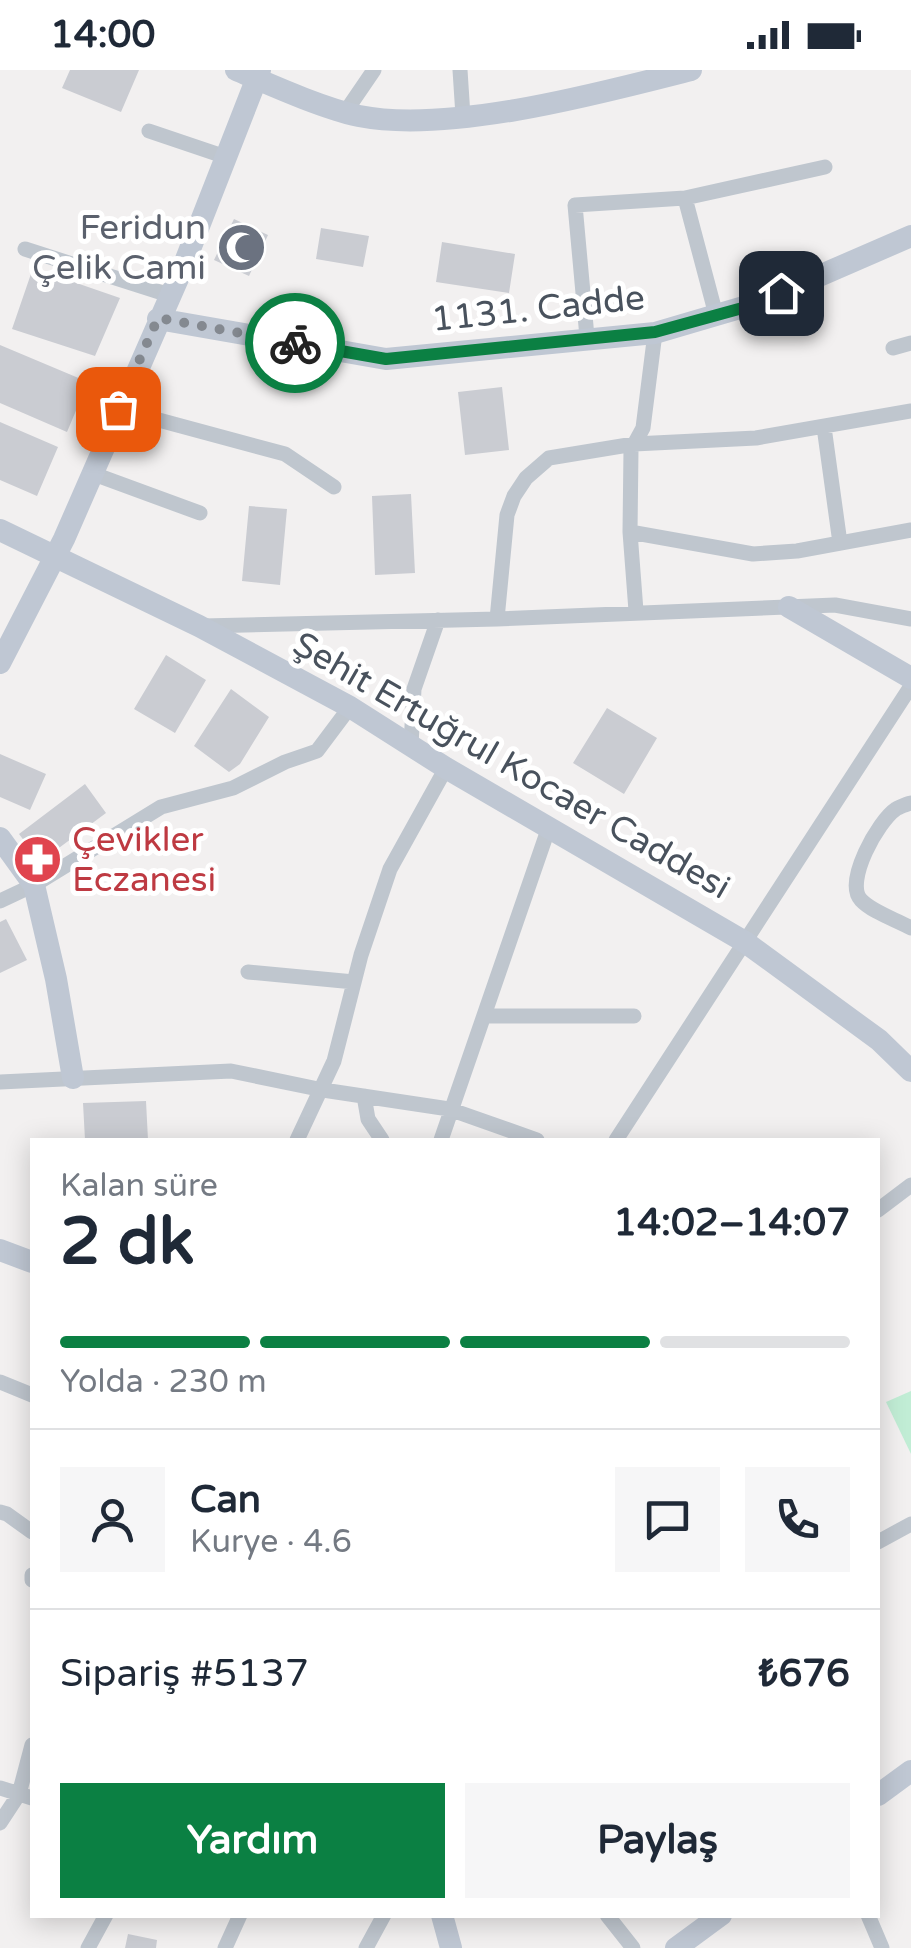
<!DOCTYPE html>
<html lang="tr">
<head>
<meta charset="utf-8">
<style>
	body { margin:0; font-family:"Varela Round",sans-serif; background:#f6f6f7; color:#1f2937; height:100vh; display:flex; flex-direction:column; font-size:38px; white-space:nowrap }
	* { box-sizing:border-box; margin:0 }
	p { font-size:32px; color:#747a83 }
	.icon { flex:none; width:55px; height:55px; fill:none; stroke:currentColor; stroke-width:2; stroke-linecap:round; stroke-linejoin:round }
	.map { position:relative; flex:1; overflow:hidden }
	.panel { position:absolute; left:30px; top:1068px; width:850px; height:780px; display:flex; flex-direction:column; background:#fff; border-radius:0px; box-shadow:0 5px 25px #0003 }
	.panel>* { flex:none }
	.pin { position:absolute; display:grid; place-items:center; width:85px; height:85px; color:#fff; margin:-42px; border-radius:20px; box-shadow:0 5px 15px #0006 }
	.courier { position:absolute; display:grid; place-items:center; width:100px; height:100px; margin:-50px; border:8px solid #0b8043; border-radius:50%; background:#fff; color:#222; box-shadow:0 2px 12px #0007 }
	.overview em { font-style:normal; font-weight:700 }
	.overview div { display:flex; flex-direction:column-reverse }
	.overview { display:flex; align-items:center; justify-content:space-between; height:170px; padding:0 30px }
	h1 { font-size:65px; font-weight:700; line-height:75px }
	.bar { display:grid; grid-template-columns:repeat(4,1fr); gap:15px 10px; align-content:center; height:120px; padding:0 30px }
	.bar i { height:12px; border-radius:8px; background:#e0e1e3 }
	.bar .on { background:#0b8043 }
	.bar p { grid-column:span 4 }
	.line { display:flex; align-items:center; gap:25px; padding:0 30px; border-top:2px solid #e0e1e3 }
	.line div { flex:1 }
	.round { display:grid; place-items:center; flex:none; width:105px; height:105px; border-radius:0px; background:#f6f6f7 }
	.cta { display:flex; gap:20px; margin-top:auto; padding:20px 30px }
	.cta a { flex:1; height:115px; border-radius:0px; background:#0b8043; color:#fff; font-size:40px; font-weight:700; line-height:115px; text-align:center }
	.cta a+a { background:#f6f6f7; color:#1f2937 }
	.status { display:flex; justify-content:space-between; align-items:center; height:70px; padding:0 50px; background:#fff; direction:ltr }
	.status svg { height:28px; fill:currentColor }
	.map>svg:first-child { display:block }
	.green { fill:#c1edd5 }
	.building { fill:#caccd2 }
	.lines { fill:none; stroke-linecap:round; stroke-linejoin:round }
	.street { stroke:#bfc6ce; stroke-width:15 }
	.secondary { stroke:#bfc7d3; stroke-width:22 }
	.done { stroke:#848990; stroke-width:10; stroke-dasharray:0 18 }
	.route { stroke:#0b8043; stroke-width:12 }
	.labels { text-anchor:middle; stroke-width:10; stroke-linejoin:round; paint-order:stroke }
	.worship-label { font-size:35px; fill:#5b616d; stroke:#fff; text-anchor:end }
	.street-label { font-size:35px; fill:#49525d; stroke:#fff }
	.health-label { font-size:35px; fill:#be3a42; stroke:#fff; text-anchor:start }
</style>
</head>
<body>
<div class="status"><b>14:00</b><svg viewBox="0 0 49 12"><path d="M0 12V9h3v3zM5 12V6h3v6zM10 12V3h3v9zM15 12V0h3v12zM26 1h20v11H26zM47 4h2v5h-2z"/></svg></div>
<div class="map">
<svg width="911" height="1878" viewBox="0 0 911 1878">
	<rect width="100%" height="100%" fill="#f2f0f0"/>
	<path class="green" d="M911,1321V1384L886,1332Z"/>
	<path class="building" d="M70,0H139L121,42L62,18Z
		M234,149L268,165L249,206L214,190Z
		M321,158L369,166L363,197L316,189Z
		M442,172L515,184L509,223L436,212Z
		M33,198L120,228L95,286L12,259Z
		M0,275L88,312L67,362L0,333Z
		M502,317L509,380L465,385L458,322Z
		M0,352L58,377L37,426L0,410Z
		M411,424L415,503L375,505L372,426Z
		M249,436L287,439L280,515L242,511Z
		M166,585L206,610L175,663L134,639Z
		M231,619L269,647L240,694L229,702L194,676Z
		M607,638L657,668L624,724L573,693Z
		M0,684L46,704L30,740L0,727Z
		M85,714L106,743L40,792L19,764Z
		M6,849L27,890L0,903V852Z
		M146,1031L148,1070H85L83,1033Z
		M128,1864L157,1870L156,1878H125Z"/>
	<g class="lines">
		<path class="street" d="M460,0L463,46
			M346,41L374,0
			M149,61L226,87
			M685,128L716,245
			M25,179L169,225
			M587,267L575,135L685,128L825,97
			M893,278L911,273
			M118,339L285,384L334,417
			M824,357L840,473
			M91,403L200,443
			M630,462L753,484L797,481L911,460
			M636,541L630,462L631,380L643,358L655,263
			M497,549L507,445L514,426L526,408L549,388L634,374L756,368L911,341
			M203,556L497,549L835,535L911,549
			M411,675L414,619L438,550
			M911,733C909,733 897,738 896,739C878,751 844,812 861,830C872,842 897,850 911,858
			M0,831L34,815L161,737L233,718L285,692L317,681L350,637
			M248,902L354,912
			M486,946H634
			M0,1012L231,1001L323,1020L449,1039L537,1070
			M364,1026L368,1049L382,1070
			M297,1070L334,991L361,885L390,799L446,698
			M441,1070L549,757
			M616,1070L911,616
			M878,1140L911,1115
			M0,1312L32,1325
			M0,1442L7,1444L32,1462
			M878,1472L911,1454
			M32,1505V1510
			M0,1718L32,1728
			M0,1753L19,1724L32,1675
			M607,1845L633,1878
			M868,1845L882,1878
			M88,1878L106,1845
			M225,1878L240,1845
			M366,1878L384,1845"/>
		<path class="secondary" d="M236,0C271,15 322,38 359,46C449,64 601,23 691,0
			M158,249L386,289L655,263L757,233L911,166
			M0,460L199,556L350,637L446,698L745,872L879,970L911,1001
			M789,537L911,608
			M0,593L64,469L183,197L260,0
			M0,768L34,815L56,909L73,1008
			M0,1180L32,1192
			M878,1725L911,1701
			M442,1845L451,1878
			M676,1878L721,1845"/>
	</g>
	<g class="lines">
		<path class="done" d="M118,339L158,248L295,273"/>
		<path class="route" d="M295,273L386,289L655,262L757,234L781,223"/>
	</g>
	<defs>
		<symbol id="mosque-disc" viewBox="-11 -11 22 22"><circle r="9.5" fill="#6b7280" stroke="#fff"/><path d="M3.5-4.9A6 6 0 1 0 3.5 4.9A5 5 0 1 1 3.5-4.9Z" fill="#fff"/></symbol>
		<symbol id="pharmacy-disc" viewBox="-11 -11 22 22"><circle r="9.5" fill="#e0444e" stroke="#fff"/><path d="M-2-6h4v4h4v4h-4v4h-4v-4h-4v-4h4Z" fill="#fff"/></symbol>
	</defs>
	<g fill-rule="evenodd">
		<use href="#mosque-disc" x="214" y="150" width="55" height="55"/>
		<use href="#pharmacy-disc" x="10" y="762" width="55" height="55"/>
	</g>
	<g class="labels">
		<g class="worship-label">
			<text x="206" y="169">Feridun<tspan x="206" dy="40">Çelik Cami</tspan></text>
		</g>
		<g class="street-label">
			<text transform="translate(538 238) rotate(-6)" y="12">1131. Cadde</text>
			<text transform="translate(512 695) rotate(30)" y="12">Şehit Ertuğrul Kocaer Caddesi</text>
		</g>
		<g class="health-label">
			<text x="72" y="781">Çevikler<tspan x="72" dy="40">Eczanesi</tspan></text>
		</g>
	</g>
</svg>
<div class="pin" style="left:118px;top:339px;background:#ea580c"><svg class="icon" aria-label="bag" viewBox="0 0 24 24"><path d="M5 8h14l-1 12H6zM9 8a3 3 0 0 1 6 0"/></svg></div>
<div class="pin" style="left:781px;top:223px;background:#1f2937"><svg class="icon" aria-label="home" viewBox="0 0 24 24"><path d="M3 11l9-7 9 7M6 9v11h12V9"/></svg></div>
<div class="courier" style="left:295px;top:273px"><svg class="icon" aria-label="bike" viewBox="0 0 24 24"><circle cx="6" cy="16" r="4"/><circle cx="18" cy="16" r="4"/><path d="M6 16l4-8h5l3 8M10 8l3 8H6M13 5h3"/></svg></div>
<section class="panel">
<div class="overview"><div><h1>2 dk</h1><p>Kalan süre</p></div><em>14:02–14:07</em></div>
<div class="bar"><i class="on"></i><i class="on"></i><i class="on"></i><i></i><p>Yolda · 230 m</p></div>
<div class="line" style="height:180px"><a class="round"><svg class="icon" aria-label="person" viewBox="0 0 24 24"><circle cx="12" cy="8" r="4"/><path d="M4 21q1-7 8-7t8 7"/></svg></a><div><b>Can</b><p>Kurye · 4.6</p></div><a class="round"><svg class="icon" aria-label="chat" viewBox="0 0 24 24"><path d="M4 5h16v11H9l-5 4z"/></svg></a><a class="round"><svg class="icon" aria-label="phone" viewBox="0 0 24 24"><path d="M5 4h4l2 5-3 2q2 4 5 5l2-3 5 2v4C11 20 4 13 5 4z"/></svg></a></div>
<div class="line" style="height:130px"><div>Sipariş #5137</div><b>₺676</b></div>
<div class="cta"><a>Yardım</a><a>Paylaş</a></div>
</section>
</div>
</body>
</html>
